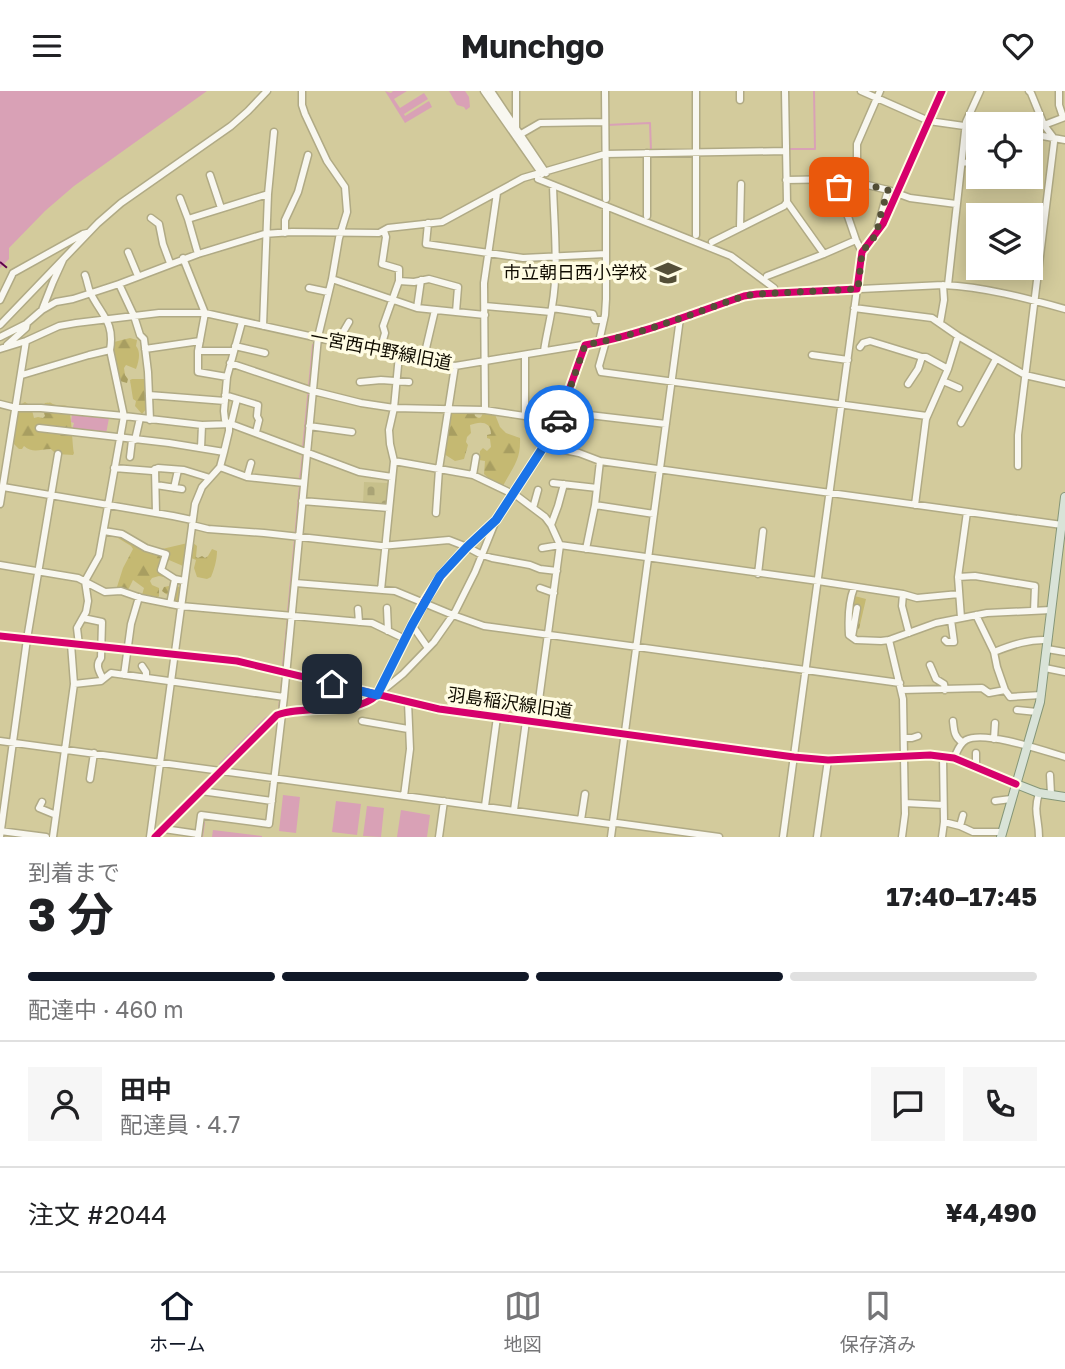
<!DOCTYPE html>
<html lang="ja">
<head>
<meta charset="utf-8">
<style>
	body { margin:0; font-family:"Golos Text","Noto Sans JP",sans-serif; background:#f6f6f6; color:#202124; height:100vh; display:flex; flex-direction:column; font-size:26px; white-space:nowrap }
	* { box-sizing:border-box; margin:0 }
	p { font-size:23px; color:#757577 }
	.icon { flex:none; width:38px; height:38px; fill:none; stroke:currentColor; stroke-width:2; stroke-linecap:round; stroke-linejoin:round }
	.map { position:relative; height:746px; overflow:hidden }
	.panel { display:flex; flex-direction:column; background:#fff; flex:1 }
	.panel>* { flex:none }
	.tools { position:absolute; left:966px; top:21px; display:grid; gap:14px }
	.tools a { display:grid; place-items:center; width:77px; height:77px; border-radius:0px; background:#fff; box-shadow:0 4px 18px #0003; font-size:35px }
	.pin { position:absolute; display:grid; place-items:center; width:60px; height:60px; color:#fff; margin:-30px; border-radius:14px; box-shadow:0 4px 10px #0006 }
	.courier { position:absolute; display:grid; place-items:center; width:70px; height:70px; margin:-35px; border:5px solid #1a73e8; border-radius:50%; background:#fff; color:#222; box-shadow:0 2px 9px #0007 }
	.headline em { font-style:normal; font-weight:700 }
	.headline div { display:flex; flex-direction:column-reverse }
	.headline { display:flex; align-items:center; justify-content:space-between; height:119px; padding:0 28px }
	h1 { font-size:46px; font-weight:700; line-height:52px }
	.bar { display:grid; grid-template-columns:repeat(4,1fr); gap:10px 7px; align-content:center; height:84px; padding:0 28px }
	.bar i { height:9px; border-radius:5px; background:#e0e0e0 }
	.bar .active { background:#111827 }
	.bar p { grid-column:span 4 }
	.line { display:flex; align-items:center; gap:18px; padding:0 28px; border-top:2px solid #e0e0e0 }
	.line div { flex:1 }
	.round { display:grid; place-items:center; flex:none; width:74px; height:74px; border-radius:0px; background:#f6f6f6 }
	header { display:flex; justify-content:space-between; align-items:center; height:91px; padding:0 28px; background:#fff; font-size:32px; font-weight:700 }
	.menu { display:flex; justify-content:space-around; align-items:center; height:98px; border-top:2px solid #e0e0e0; background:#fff; font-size:19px; color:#757577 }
	.menu a { display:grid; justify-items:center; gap:4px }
	.menu .active { color:#111827 }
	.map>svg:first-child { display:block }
	.forest { fill:url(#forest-firs) }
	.cemetery { fill:url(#cemetery-stones) }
	.water { fill:#d9a1b6 }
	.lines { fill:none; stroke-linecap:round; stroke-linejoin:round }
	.stream { stroke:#d9a1b6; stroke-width:2 }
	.ferry { stroke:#5f0049; stroke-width:2; stroke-dasharray:9 7; stroke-linecap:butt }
	.minor-casing { stroke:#b0aa85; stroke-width:9 }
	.major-casing { stroke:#859678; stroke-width:10 }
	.minor { stroke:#f8f7f0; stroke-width:6 }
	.major { stroke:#d9e3d8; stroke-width:8 }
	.cycleway-casing { stroke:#fffce3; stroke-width:11 }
	.cycleway { stroke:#d6006c; stroke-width:7 }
	.done { stroke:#544f37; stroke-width:7; stroke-dasharray:0 12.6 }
	.route { stroke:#1a73e8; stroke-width:9 }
	.labels { text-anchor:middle; stroke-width:7; stroke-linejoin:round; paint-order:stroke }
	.poi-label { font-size:18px; fill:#100c00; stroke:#fffce3; text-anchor:end }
	.street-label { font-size:18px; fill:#100c00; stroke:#fffce3 }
</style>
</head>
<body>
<header><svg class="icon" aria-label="menu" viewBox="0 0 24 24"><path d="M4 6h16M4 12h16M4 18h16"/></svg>Munchgo<svg class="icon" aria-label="heart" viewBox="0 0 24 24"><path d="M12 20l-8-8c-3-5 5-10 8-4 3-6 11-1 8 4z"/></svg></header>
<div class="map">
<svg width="1065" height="746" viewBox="0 0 1065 746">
	<defs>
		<pattern id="forest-firs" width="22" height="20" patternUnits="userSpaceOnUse" patternTransform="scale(1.75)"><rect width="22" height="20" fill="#c5b972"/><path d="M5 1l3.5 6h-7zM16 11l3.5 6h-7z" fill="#a89e61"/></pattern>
		<pattern id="cemetery-stones" width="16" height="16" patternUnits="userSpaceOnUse" patternTransform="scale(1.75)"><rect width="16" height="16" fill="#c7c08b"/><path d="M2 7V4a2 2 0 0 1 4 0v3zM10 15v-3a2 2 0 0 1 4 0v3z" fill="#aaa476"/></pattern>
	</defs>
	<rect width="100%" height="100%" fill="#d3cb9c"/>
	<path class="forest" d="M130,247L137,249L136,255C141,261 139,270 136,278L126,274L124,277L125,284L128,288L127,292L120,290C117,277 112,264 114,251Z
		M132,288H146L147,317L142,323L135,315L136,310L133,308L130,289Z
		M25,311L31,315L34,327L38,326L43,327L45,325L42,316L45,312C54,311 47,311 56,314C60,315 64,314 67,315C72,318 72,354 74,362L73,364L56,363L51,358C40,358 33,363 24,355L22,358H19L13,352L12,335L16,334L15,331V317Z
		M453,319H474L475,325L479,327L481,326L484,320L494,321L500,336L506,342L520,347C521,369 513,376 503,395C494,395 491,389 484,383L485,370L479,369L480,360L483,357L487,360L491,356L490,348L487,347V344L491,343C491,330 480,330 470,334L471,342L467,346L466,351L468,354L464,368L455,370L444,363L449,324Z
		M120,445L134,452L162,458L192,451L197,455L196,466L198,467L202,465L205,467L208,465L212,458L217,460C217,469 214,479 211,486L207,488L197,486L194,477L196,469L189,466L183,475L169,469L164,478L173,491L180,497V511L176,514L171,512L170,505L166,503L162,500L164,496L169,495L171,491L168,487L159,485L152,487L150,490L152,494L159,497V505L156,509L143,507L142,504L144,497L133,489L127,501L116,499L123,477L133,458L131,455L118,447Z
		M851,504L866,508L859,538L853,540L849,516Z"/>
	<path class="cemetery" d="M364,391L389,392L387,417L363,412Z"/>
	<path class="water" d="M0,0H207L74,95L45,120L9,157V168L0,177Z
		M385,0L391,2L393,0H407L394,8L400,17L424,2L428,8L404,23L405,25L429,10L432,16L405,32Z
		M449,0H465L469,6L470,16L466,19L464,16L457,14Z
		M72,323L109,327L106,343L72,339L74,332L71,331Z
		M283,704L300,706L296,742L279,740Z
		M336,710L361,713L357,744L332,741Z
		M367,715L384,717L381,746L363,745Z
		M401,719L430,724L427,746H397Z
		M213,739L262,745V746H212Z"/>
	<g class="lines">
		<path class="stream" d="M607,34L650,32L651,60
			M790,58H815L814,0
			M669,286L673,253
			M303,357L313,254
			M300,388L303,363
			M288,521L300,394
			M283,574L288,526
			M281,603L282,590
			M220,673L266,627L279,619L280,608
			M202,746L204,732"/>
		<path class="ferry" d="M0,171L12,181"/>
		<defs>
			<path id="minor" d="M484,0L542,83
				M491,0L546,82
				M516,0V36
				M605,0L606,108
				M740,0V9
				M861,0L929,30L978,37
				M1059,0V14L1063,26
				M1044,34L1065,26
				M521,43L540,32L605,31
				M1031,43L1065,49
				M647,62V125
				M962,71L978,73
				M210,84L221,117
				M538,88L731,165L774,197
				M786,89L843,88L888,99L910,107L956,113
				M857,91V53L880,0
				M180,107L188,128L198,163
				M787,111L824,163
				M843,111L856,149L862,161
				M151,127L159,133L163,153L170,172
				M188,128L268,103
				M428,132L426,153L523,167L606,163
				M878,135L888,99
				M740,136L741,93
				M285,142V129L298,101L308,64
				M696,144V0
				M712,151L784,115L787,111L785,0
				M128,161L138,185
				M183,167L205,222L198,260V281L227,286
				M85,184C87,189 88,196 90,201C101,224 115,231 110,259
				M767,185L824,163L856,149
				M332,188L417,217L485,224
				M399,190L414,191L429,188L458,196L456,221
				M119,193L134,225L140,244L144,248L148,281L150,329
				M948,194L966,31L980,0
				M309,197L328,201
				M0,209L13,182L83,143L87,142
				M485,215L551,221
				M417,217L421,189
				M552,217L593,223L595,229H604
				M854,217L932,227L958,245L1025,284L1065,293
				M42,219L53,191L63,169
				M940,232L944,209L943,194
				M0,234L98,132L121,112L231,35L248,20L267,0
				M263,235L268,103L274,41
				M0,246L26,233
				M338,250L349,231
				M606,250L599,275L601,281L927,325
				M599,251L605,224L606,208V115
				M7,254L26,237L27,232L42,219L56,211L73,208L119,193L198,163L264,143L292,141L379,142L388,137L442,131L523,87L605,63L786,60
				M235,255L265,262
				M860,256L863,252L870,250L922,266
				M0,258L26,250L59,235L76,232L159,222H205L423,270L455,275L606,250L637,242L744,205L757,203L943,194C985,196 1025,207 1065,218
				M145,258L200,250
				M198,260H234
				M380,260L385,242L383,235L399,190V178L382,173L386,146L384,140
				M544,260C546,245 550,231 552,216C559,176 554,134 553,94
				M525,264V325
				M812,264L848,269
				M423,270L435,219
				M230,272L313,300L361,312L394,317L485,319L558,330
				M22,284L89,264L110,259L124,325L99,465L85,490L88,510L86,521L77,537L79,554
				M943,290L959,297
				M360,291L381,289L409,291
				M908,293L918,278L922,266H926L948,278
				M149,304L225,310
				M225,304L258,314L257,325L259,329L256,341
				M0,313L16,317H41L124,325L202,334L231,333L359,381L392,386
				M563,318L572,322L666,333
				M485,319L484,192L497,102
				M961,332L996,268
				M231,333L237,308
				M309,335L352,341
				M39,337L169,352L224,361
				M135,349L140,327
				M544,355L579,362L600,370L1062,434
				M201,357L202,334
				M130,366L132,349
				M394,370L473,384L517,405L545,426L551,434L560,454L536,631
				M1018,375V344L1054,51L1053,46L1044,34L1031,2L1029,0
				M220,376L247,386L304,392
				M114,377L152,380L158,377L184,379L210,387
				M155,378L156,422
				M473,384L476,366
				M247,386L251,372
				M553,392L597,397
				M156,394L182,398
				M3,396L173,425L192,429
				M174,397L178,379
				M302,410L389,417
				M0,413L26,250
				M595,414L654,423
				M915,414L926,328L948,278L958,245
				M533,417L538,399
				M436,422L439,378L455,275
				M192,434L208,438L264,442L381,455L449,449L467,456L482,464L492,467L530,474L540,478L557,480
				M551,434L558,415L564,393
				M104,440L122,443L146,457L166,463L161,479L175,488L184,490
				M542,457L560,454L818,490L903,503L917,507L959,503
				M586,458L595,414L600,370
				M0,474L78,487L105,501L121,500L141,507L181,515L372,532L405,548
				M758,483L763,440
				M958,486L975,485L1035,495L1034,520
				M295,492L395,500L453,524L484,535L900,592
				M540,497L554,502
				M854,497C848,512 848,528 849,544L856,549L881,550L889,549L936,532L987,522L1051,519
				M381,499L394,370L390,353L389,339L394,317L399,264
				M903,503L902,515L909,542
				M170,513L175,488
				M387,517L388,540
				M358,518L359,531
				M976,524L994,561L997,576L1005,599L1010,606L1041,604
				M83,527L102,531L101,567C95,574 99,580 103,588
				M961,527L958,486L967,421
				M412,534L428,557
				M0,545L237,570L439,618L794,666L828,669L930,664L954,667L1016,693
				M852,546L857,517
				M889,549L903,608L905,723L902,746
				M945,549L947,551H954L951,529
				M1047,558L1065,561
				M994,561C1012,554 1029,548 1048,549
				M930,574L936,588L944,593L945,599
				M142,575L146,581V587
				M1045,577L1065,581
				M124,584L131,533L139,506
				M74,593L101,590L111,582L284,606
				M902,599L982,597L989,602L1005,599
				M378,602L424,511L441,485L467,456L494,430
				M1017,619L1037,621
				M362,630L408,638
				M953,630C954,639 954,646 962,651
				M904,647H912L918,645
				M994,648L995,632
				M0,650L610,733L617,732L719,746
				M976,662V676
				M954,667C957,661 959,653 966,649C984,639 1045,660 1065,666
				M1050,684L1051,703
				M90,688L94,662
				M201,700L272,710
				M1039,702C1033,722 1039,727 1039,746
				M404,705L410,658L408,611
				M995,710L1011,708
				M42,711L39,717L56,724
				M905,712L943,714
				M485,715L497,626
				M514,719L526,630
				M581,729L585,703
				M944,731L960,735L973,741H1002
				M960,735L963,724
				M164,738L198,743
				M0,740L46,746
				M0,746L27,548L58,363
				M53,746L74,593L71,553
				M150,746L195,413L202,396L220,376L224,361L229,340V334L225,329L224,320L227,286L242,231
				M155,746L277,624L286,621L309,618L342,617L371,609L403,583L434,551L455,521L475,481L496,429L546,352L558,330L585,254
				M198,746L201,724L269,733L284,606L318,246L332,188L339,147L347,121L345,96L327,70L305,23L302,14V0
				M439,746L444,710
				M611,746L680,227
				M783,746L862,161L883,133L942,0
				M817,746L828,669
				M942,746L944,731L943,666"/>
			<path id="major" d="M1016,693L1039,702L1065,706
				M1001,746L1040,611L1065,406"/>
		</defs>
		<use href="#minor" class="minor-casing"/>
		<use href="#major" class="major-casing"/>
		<use href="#minor" class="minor"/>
		<use href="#major" class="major"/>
		<defs>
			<path id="cycleway" d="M0,545L237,570L439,618L794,666L828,669L930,664L954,667L1016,693
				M155,746L277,624C307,613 354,626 377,604L424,511L441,485L467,456L496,429L546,352L558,330L585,254C640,244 691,223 744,205L757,203L857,198L862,161L883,133L942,0"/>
		</defs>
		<use href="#cycleway" class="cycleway-casing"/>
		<use href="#cycleway" class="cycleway"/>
	</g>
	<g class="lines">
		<path class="done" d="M559,329L585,254C640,244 691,223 744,205L757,203L858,198L862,161L878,141V133L888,99L843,88H838L839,96"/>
		<path class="route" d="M332,593L377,604L412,534L440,485L467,456L496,429L546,352L559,329"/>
	</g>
	<defs>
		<symbol id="school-bare" viewBox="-9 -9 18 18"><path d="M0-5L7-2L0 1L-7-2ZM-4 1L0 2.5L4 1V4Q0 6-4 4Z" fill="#544f37" stroke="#fffce3" stroke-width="2.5" paint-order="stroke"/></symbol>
	</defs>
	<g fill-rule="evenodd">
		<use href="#school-bare" x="649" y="163" width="38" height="38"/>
	</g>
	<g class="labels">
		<g class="poi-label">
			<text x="647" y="188">市立朝日西小学校</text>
		</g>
		<g class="street-label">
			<text transform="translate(381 259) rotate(11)" y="6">一宮西中野線旧道</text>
			<text transform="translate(510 612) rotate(8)" y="6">羽島稲沢線旧道</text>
		</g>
	</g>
</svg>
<div class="tools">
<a><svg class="icon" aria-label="locate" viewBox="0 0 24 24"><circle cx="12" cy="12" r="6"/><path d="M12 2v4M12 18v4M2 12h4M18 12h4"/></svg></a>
<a><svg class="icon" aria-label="layers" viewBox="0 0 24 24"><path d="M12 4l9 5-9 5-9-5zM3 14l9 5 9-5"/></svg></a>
</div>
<div class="pin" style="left:839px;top:96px;background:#ea580c"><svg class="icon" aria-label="bag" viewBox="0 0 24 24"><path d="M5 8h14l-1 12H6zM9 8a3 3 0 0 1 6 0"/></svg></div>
<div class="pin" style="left:332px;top:593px;background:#1f2937"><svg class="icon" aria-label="home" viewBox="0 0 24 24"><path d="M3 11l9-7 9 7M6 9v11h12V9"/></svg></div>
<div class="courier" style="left:559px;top:329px"><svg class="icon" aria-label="car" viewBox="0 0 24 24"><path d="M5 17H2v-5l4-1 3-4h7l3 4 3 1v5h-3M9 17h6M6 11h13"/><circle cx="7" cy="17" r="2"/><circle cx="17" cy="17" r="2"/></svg></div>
</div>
<section class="panel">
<div class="headline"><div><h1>3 分</h1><p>到着まで</p></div><em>17:40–17:45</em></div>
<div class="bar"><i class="active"></i><i class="active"></i><i class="active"></i><i></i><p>配達中 · 460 m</p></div>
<div class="line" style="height:126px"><a class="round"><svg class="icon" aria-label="person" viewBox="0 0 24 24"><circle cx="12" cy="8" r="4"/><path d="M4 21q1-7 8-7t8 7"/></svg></a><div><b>田中</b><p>配達員 · 4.7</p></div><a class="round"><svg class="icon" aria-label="chat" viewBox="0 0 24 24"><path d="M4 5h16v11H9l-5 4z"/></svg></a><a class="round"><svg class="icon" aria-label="phone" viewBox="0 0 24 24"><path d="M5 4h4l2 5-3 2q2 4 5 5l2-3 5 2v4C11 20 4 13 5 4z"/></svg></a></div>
<div class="line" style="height:91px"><div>注文 #2044</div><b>¥4,490</b></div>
</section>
<nav class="menu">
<a class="active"><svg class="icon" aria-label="home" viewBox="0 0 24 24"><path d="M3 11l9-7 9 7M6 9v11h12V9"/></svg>ホーム</a>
<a><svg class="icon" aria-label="map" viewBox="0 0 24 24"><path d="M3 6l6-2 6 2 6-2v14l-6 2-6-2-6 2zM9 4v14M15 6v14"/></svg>地図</a>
<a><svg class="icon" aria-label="saved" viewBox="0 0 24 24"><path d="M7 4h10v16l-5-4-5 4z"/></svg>保存済み</a>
</nav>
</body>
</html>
